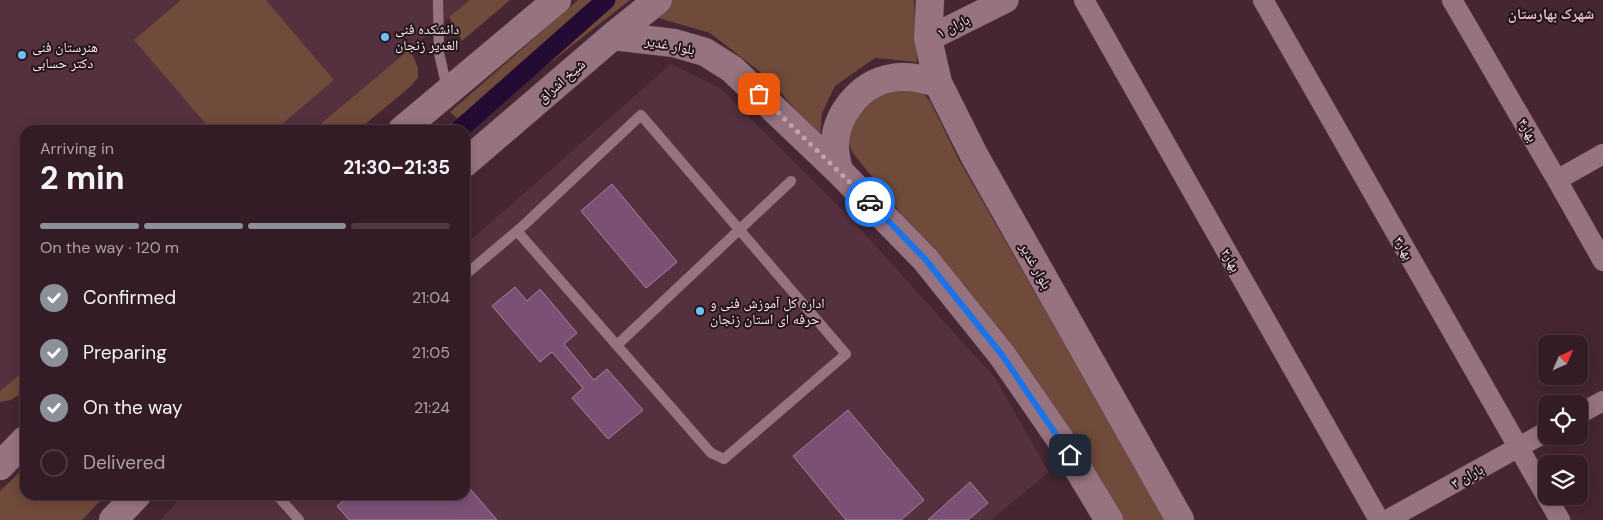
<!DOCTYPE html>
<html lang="en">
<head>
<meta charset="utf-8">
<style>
	body { margin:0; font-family:"DM Sans","Noto Naskh Arabic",sans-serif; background:#3f2932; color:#f1f3f6; height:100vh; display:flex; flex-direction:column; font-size:19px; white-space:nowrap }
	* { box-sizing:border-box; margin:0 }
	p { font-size:16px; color:#a9a1a7 }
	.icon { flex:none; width:28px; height:28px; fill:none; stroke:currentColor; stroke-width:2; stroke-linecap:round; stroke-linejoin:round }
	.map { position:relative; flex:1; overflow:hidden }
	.side { position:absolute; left:20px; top:125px; width:450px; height:375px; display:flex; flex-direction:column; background:#341c26; border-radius:15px; box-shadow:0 2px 12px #0003,0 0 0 1px #4e3a43 }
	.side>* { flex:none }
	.needle { width:32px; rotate:45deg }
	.fabs { position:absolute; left:1538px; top:335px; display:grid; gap:10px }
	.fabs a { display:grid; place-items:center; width:50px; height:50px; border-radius:10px; background:#341c26; box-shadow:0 2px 12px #0003,0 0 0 1px #4e3a43; font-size:25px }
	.pin { position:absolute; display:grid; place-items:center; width:42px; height:42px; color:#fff; margin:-21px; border-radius:10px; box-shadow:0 2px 8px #0006 }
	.courier { position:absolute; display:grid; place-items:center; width:50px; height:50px; margin:-25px; border:4px solid #1a73e8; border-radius:50%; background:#fff; color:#222; box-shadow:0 1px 6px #0007 }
	.headline em { font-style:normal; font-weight:700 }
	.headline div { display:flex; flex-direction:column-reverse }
	.headline { display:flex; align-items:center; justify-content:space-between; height:85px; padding:0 20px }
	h1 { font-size:32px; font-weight:700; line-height:38px }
	.bar { display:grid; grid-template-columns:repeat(4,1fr); gap:8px 5px; align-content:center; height:60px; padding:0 20px }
	.bar i { height:6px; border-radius:4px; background:#4e3a43 }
	.bar .current { background:#8c9099 }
	.bar p { grid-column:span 4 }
	ol { padding:0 20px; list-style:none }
	li { display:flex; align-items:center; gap:15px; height:55px }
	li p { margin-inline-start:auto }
	li .icon { padding:5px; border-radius:50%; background:#8c9099; color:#fff; stroke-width:4 }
	li:last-child { color:#a9a1a7 }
	li i { width:28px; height:28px; border:2px solid #4e3a43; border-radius:50% }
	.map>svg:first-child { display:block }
	.built { fill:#55303f }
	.green { fill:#704a3a }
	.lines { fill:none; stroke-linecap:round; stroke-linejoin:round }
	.canal { stroke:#230b33; stroke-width:19 }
	.building { fill:#7b5074; stroke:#a2859d }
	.service-casing { stroke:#5c424d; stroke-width:11 }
	.minor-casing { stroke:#5c424d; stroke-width:21 }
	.tertiary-casing { stroke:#5c424d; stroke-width:26 }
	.secondary-casing { stroke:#5c424d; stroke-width:29 }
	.service { stroke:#97737f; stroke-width:10 }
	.minor { stroke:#97737f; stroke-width:20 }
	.tertiary { stroke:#97737f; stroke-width:25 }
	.secondary { stroke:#97737f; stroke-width:28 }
	.done { stroke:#bca3ac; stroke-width:5; stroke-dasharray:0 9 }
	.route { stroke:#1a73e8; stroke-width:6 }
	.poi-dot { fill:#6fc2f4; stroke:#23151a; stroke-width:2 }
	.labels { text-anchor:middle; stroke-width:4; stroke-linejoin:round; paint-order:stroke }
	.street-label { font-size:14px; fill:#fce7ed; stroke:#23151a }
	.poi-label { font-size:14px; fill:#fce7ed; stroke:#23151a; text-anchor:start }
	.neighbourhood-label { font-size:15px; font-weight:bold; fill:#e5bcca; stroke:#23151a }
</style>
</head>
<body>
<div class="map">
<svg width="1603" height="520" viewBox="0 0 1603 520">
	<rect width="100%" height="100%" fill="#452632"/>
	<path class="built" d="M0,0H470L312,130H25V370L0,391Z
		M671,64L720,88L853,221L995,378L1049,472L991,520H161L183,495H465V245Z"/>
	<path class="green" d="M181,0H266L334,80L275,130H211L134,40Z
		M470,0H510L462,41L449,17Z
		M578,0H630L467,128L450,112Z
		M669,0H914L917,62L875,58L835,86L822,113L820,138L768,78L710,33L648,15Z
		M410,49L418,68V78L410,87L358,130H313Z
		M918,88L930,101L959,160L1165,520H1117L981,315L853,153L847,139L863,97L891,89Z
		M25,370V391L11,400L0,402V391Z
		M25,467V495H106L82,520H0V491Z"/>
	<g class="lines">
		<path class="canal" d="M460,129L606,0"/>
	</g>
	<path class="building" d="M612,184L677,262L646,288L581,211Z
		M515,287L527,301L540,289L577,333L564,344L594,380L607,369L643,410L608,439L572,398L583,388L552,352L540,362L492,306Z
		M848,410L924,500L901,520H846L793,456Z
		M970,482L988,503L968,520H928Z
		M465,483L497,520H349L337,506L350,495H465Z"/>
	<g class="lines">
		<defs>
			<path id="service" d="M438,0L439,53L447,88
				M465,275L517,231L524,225L641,115L846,354L724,459L711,453L517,231
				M617,345L791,181
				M277,495L299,520"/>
			<path id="minor" d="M1084,0L1379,520
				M1263,0L1560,520
				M1452,0L1557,180L1603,261
				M1557,180L1603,154
				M1579,414L1603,401
				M1387,520L1546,432"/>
			<path id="tertiary" d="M928,39L1006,0"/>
			<path id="secondary" d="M930,0L928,39L938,83L974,155L1180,520
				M613,36L674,43L705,52L732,69L839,171L925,259L1002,355L1060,439L1109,520
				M402,130L557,0
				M465,163L613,36L658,0
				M839,171C837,163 835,155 835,148C834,116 860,83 892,78C908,75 922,79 938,83
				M0,466L25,440
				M113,520L137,495"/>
		</defs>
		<use href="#service" class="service-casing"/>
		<use href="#minor" class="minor-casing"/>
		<use href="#tertiary" class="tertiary-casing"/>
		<use href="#secondary" class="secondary-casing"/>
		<use href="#service" class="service"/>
		<use href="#minor" class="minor"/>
		<use href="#tertiary" class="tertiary"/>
		<use href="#secondary" class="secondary"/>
	</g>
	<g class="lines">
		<path class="done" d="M759,94L870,202"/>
		<path class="route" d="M870,202L925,259L1002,355L1070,455"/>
	</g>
	<g class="poi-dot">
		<circle cx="385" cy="37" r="5"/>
		<circle cx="22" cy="55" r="5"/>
		<circle cx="700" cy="311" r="5"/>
	</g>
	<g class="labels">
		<g class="street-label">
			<text transform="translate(953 26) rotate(-27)" y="5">باران ۱</text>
			<text transform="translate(670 45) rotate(11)" y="5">بلوار غدیر</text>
			<text transform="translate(561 81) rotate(-41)" y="5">شیخ اشراق</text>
			<text transform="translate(1528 130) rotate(60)" y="5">بهار۴</text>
			<text transform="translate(1404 248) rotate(60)" y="5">بهار۳</text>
			<text transform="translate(1231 260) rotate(60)" y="5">بهار۲</text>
			<text transform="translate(1036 266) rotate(61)" y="5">بلوار غدیر</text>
			<text transform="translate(1467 476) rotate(-29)" y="5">باران ۳</text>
		</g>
		<g class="poi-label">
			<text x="395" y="34">دانشکده فنی<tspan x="395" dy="16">الغدیر زنجان</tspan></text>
			<text x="32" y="52">هنرستان فنی<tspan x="32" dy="16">دکتر حسابی</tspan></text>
			<text x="710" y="308">اداره کل آموزش فنی و<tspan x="710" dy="16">حرفه ای استان زنجان</tspan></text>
		</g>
		<g class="neighbourhood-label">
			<text x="1551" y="19">شهرک بهارستان</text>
		</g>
	</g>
</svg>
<div class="fabs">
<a><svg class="needle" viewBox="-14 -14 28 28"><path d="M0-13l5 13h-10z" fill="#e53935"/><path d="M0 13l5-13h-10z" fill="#a9a1a7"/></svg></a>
<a><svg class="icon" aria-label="locate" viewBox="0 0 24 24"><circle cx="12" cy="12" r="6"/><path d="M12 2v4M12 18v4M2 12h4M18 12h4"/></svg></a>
<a><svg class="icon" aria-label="layers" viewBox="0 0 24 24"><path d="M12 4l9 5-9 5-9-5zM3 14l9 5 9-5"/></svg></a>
</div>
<div class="pin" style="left:759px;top:94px;background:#ea580c"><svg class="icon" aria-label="bag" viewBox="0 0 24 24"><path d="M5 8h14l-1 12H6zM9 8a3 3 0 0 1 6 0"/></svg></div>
<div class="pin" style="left:1070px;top:455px;background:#1f2937"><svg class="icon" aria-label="home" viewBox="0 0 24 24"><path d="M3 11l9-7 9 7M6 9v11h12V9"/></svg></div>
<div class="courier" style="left:870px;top:202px"><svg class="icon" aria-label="car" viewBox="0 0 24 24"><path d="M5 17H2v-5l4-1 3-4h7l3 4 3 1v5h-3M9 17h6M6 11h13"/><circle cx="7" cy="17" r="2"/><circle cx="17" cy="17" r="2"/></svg></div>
<section class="side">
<div class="headline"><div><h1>2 min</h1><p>Arriving in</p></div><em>21:30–21:35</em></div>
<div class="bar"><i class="current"></i><i class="current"></i><i class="current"></i><i></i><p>On the way · 120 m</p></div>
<ol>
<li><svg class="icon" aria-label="check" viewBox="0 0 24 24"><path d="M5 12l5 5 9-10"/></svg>Confirmed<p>21:04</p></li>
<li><svg class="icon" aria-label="check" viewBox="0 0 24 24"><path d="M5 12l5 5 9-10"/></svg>Preparing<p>21:05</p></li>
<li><svg class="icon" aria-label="check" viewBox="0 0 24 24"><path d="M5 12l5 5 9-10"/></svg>On the way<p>21:24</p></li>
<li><i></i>Delivered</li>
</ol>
</section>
</div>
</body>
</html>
